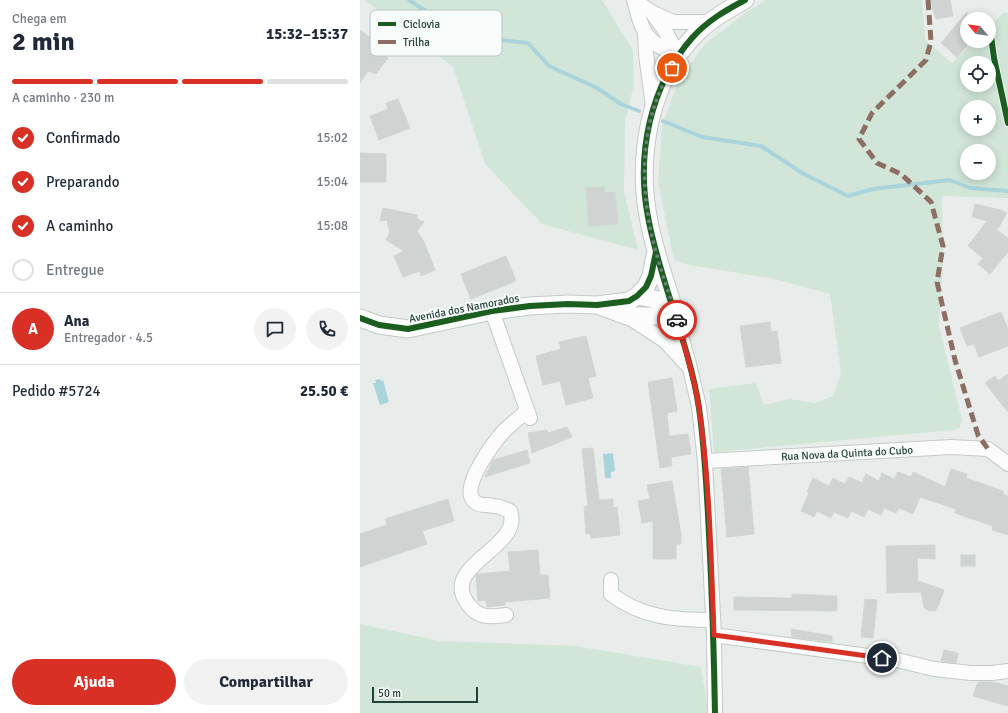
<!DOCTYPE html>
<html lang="pt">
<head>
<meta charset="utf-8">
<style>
	body { margin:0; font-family:Signika,sans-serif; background:#f2f2f3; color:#1f2937; height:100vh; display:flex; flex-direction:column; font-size:15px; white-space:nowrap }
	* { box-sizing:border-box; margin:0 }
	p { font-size:13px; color:#747a83 }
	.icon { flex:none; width:22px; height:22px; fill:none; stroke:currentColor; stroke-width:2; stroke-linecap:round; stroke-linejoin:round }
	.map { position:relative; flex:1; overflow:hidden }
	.drawer { display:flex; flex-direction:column; background:#fff; width:360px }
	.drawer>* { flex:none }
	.needle { width:26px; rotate:299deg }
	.buttons { position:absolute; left:600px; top:12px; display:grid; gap:8px }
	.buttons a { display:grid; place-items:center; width:36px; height:36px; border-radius:50%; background:#fff; box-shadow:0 2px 10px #0003; font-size:20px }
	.scale { position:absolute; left:12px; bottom:10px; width:106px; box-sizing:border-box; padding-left:4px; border:2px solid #24423a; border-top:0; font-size:11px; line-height:14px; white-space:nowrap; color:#24423a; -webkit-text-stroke:3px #f7fbf9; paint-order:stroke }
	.pin { position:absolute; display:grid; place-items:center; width:34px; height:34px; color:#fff; margin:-17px; border:2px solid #fff; border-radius:50%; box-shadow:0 1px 4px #0007 }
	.courier { position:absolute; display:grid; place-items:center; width:40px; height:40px; margin:-20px; border:3px solid #d93025; border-radius:50%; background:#fff; color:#222; box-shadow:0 1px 5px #0007 }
	.summary em { font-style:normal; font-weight:700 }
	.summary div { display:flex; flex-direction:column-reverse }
	.summary { display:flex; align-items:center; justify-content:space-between; height:68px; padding:0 12px }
	h1 { font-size:26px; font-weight:700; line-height:30px }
	.bar { display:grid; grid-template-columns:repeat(4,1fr); gap:6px 4px; align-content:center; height:48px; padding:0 12px }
	.bar i { height:5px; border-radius:3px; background:#e0e1e3 }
	.bar .current { background:#d93025 }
	.bar p { grid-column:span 4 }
	.line { display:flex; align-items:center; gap:10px; padding:0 12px; border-top:1px solid #e0e1e3 }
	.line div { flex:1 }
	.round { display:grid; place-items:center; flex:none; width:42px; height:42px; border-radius:21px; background:#f2f2f3 }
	ol { padding:0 12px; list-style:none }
	li { display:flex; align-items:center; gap:12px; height:44px }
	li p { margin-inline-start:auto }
	li .icon { padding:4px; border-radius:50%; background:#d93025; color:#fff; stroke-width:4 }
	li:last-child { color:#747a83 }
	li i { width:22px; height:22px; border:2px solid #e0e1e3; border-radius:50% }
	.button { display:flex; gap:8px; margin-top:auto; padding:8px 12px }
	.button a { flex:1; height:46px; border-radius:24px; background:#d93025; color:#fff; font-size:16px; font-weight:700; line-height:46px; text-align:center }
	.button a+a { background:#f2f2f3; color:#1f2937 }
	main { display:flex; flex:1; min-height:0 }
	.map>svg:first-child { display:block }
	.green { fill:#d1e6d8; fill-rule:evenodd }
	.water { fill:#a9d4db }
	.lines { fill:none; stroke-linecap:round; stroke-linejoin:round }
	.stream { stroke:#a9d4db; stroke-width:4 }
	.building { fill:#cfd4d2; stroke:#d1d6d4 }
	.minor-casing { stroke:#c5cac8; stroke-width:16 }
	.tertiary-casing { stroke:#c5cac8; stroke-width:19 }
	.minor { stroke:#fcfcfc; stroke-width:14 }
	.tertiary { stroke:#fcfcfc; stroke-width:17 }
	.quiet { stroke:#8d6e63; stroke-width:5; stroke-dasharray:10 5; stroke-linecap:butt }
	.cycleway-casing { stroke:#f7fbf9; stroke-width:8 }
	.cycleway { stroke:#1b5e20; stroke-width:6 }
	.done { stroke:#697e78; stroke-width:4; stroke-dasharray:0 7.2 }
	.route { stroke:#d93025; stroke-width:5 }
	.labels { text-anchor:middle; stroke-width:4; stroke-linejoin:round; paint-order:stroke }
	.street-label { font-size:11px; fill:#24423a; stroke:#f7fbf9 }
	.key { fill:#f7fbf9; stroke:#b8c4c0; stroke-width:1 }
	.key-label { font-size:11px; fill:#24423a }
</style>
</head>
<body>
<main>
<section class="drawer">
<div class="summary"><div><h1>2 min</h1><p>Chega em</p></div><em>15:32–15:37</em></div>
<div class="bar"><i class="current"></i><i class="current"></i><i class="current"></i><i></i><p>A caminho · 230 m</p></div>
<ol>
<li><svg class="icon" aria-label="check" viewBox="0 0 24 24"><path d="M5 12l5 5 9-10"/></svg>Confirmado<p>15:02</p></li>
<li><svg class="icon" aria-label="check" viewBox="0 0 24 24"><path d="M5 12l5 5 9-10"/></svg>Preparando<p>15:04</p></li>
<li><svg class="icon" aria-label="check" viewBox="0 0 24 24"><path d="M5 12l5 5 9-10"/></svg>A caminho<p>15:08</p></li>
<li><i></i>Entregue</li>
</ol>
<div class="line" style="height:72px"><b class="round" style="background:#d93025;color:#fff">A</b><div><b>Ana</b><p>Entregador · 4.5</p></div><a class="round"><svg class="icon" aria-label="chat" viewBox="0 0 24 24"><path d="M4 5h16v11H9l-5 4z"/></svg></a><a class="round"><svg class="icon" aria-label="phone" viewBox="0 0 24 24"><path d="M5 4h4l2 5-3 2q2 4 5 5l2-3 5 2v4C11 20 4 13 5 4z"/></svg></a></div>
<div class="line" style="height:52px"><div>Pedido #5724</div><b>25.50 €</b></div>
<div class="button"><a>Ajuda</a><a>Compartilhar</a></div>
</section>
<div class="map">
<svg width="648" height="713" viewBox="0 0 648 713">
	<rect width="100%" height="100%" fill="#e8edeb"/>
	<path class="green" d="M5,0H242L273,50L274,84L265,122L264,191L278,250L182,224L125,164L93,67Z
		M406,0H562L565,40L592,63L615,41H629V27L643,13H648V198L582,196L583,262L579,326L602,420L600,427L593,430L582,431L354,452L349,389L396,383L404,405L430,399L455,403L473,396L481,373L470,294L415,279L330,265L314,260L298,182L302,125L319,80L345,44L384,14ZM607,63H629V85H607ZM607,107H629V129H607ZM607,151H629V173H607Z
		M0,624L80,641L215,646L341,667L346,698L347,713H0Z"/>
	<path class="water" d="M20,379L21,381L23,380L29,402L20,405L13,383H16L15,380Z
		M253,453L255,471L251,472V478H245L243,454Z"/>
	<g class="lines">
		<path class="stream" d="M49,0L105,36L168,43L189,66L237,88L261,104L279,111
			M303,121L342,137L401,146L442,173L488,196L513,189L590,180L610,188L648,191"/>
	</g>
	<path class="building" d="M570,0H590L593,16L576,19Z
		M607,12V46L597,57L581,43Z
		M0,30L13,40L10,44L28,58L16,74L8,71L0,83Z
		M38,99L50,128L19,140L10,116L28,109L26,103Z
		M0,153L26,154V182H0Z
		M244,187V193L255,192L258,224L229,226L226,188Z
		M615,204L641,210L647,213L637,230L648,238V252L630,274L618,264L623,258L608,246L627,221L612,217Z
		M23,208L57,215V219L64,222L57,231L64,242L75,270L61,276L60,271L43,277L34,256L44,251L26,240L30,233L27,220L20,221Z
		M146,256L156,281L111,299L101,274Z
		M641,312L648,329V346L619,357L614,344L607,346L600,328Z
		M410,322L411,332L417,331L421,363L386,367L380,326Z
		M226,336L236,376L228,378L233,398L206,405L200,381L183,385L176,356L201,349L199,342Z
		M648,374V412L625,383L635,376L638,381Z
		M312,378L317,411L307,413L309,436L328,434L331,454L311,457L312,466L300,468L288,382Z
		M207,427L212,437L172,453L168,433L187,430L188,433Z
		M233,448L239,500L253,499V508L257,507L260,535L231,538L230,533L226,534L224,507L228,506L222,449Z
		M167,450L170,463L125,477L133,460Z
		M388,467L394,534L367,537L361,469Z
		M591,469L607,474L606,478L643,491V494L648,496V535L632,530L633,526L595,513L596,509L560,497L553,514L539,508L536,513L524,508L521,515L508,509L504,517L491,511L488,518L474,512L471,518L457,511L454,517L441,511L449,493L447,492L453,478L469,486L473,478L485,484L489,477L502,483L506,474L519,481L522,473L534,479L538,472L551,477L553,472L585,487Z
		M312,481L321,534V544H316V559H293V521L282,523L278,501L290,499L287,485Z
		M88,499L94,521L62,531L67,544L0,567V534L27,525L25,519Z
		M575,545V559L557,558L558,581L584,590L579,604L575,611L567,610L564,607L561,592L527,593L526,546Z
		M178,550L180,575H188L190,598L145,602V605L127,607L126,600L118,601L116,576L117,574L150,571L148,552Z
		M601,555H615V566H601Z
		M432,594L477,596V611L374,610V597L432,598Z
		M505,599L517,600L513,638L501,637Z
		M431,629L472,636V642L432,637Z
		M584,650L598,653L596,663L581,661Z
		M632,682L648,686V706L613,696L618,682Z"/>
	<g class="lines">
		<defs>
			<path id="minor" d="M274,0L293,13L313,22H349
				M274,0C283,34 285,42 319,56
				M293,14L304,29L319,56
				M285,34L286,54L293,106
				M313,306L330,368L339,407L345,461L354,635L355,713
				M132,311L170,418
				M267,316L305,341L329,367
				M345,461L591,447L628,449L648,464
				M251,580V594C282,618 316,620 353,620
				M146,615C130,617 119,619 108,604C78,565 164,548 150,511C145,509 139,506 133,506C125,504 119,507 113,500C101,486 134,442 144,431C151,424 160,417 167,411
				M354,635L537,660L574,669L611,673H632L648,671"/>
			<path id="tertiary" d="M277,296L294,299L313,306
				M240,306L267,316H296L313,306
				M313,306C304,276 293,247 288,216C277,154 290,83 333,37C348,21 367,10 385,0
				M0,318L19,325L48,329L132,311L170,306L208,304L237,305L269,301L277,296L286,287L291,276L295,255"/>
		</defs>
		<use href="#minor" class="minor-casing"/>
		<use href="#tertiary" class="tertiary-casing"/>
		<use href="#minor" class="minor"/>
		<use href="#tertiary" class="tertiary"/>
		<path class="quiet" d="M568,0L571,41L566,60L512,113L499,139L517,163L541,174L571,202L583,246L577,282L595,360L618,435L628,449"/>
		<defs>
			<path id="cycleway" d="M629,21L634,58L648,123
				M0,318L19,325L48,329L132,311L170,306L208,304L237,305L269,301L277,296L286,287L291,276L296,252
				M355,713C354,653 352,594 349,534C347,492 345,450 339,408C329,343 300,282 288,217C276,154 290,86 332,38C347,21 366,10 385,0"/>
		</defs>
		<use href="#cycleway" class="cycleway-casing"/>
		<use href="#cycleway" class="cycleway"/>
	</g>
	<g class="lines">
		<path class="done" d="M312,68C285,111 280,166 288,215C293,251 307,285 317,320"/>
		<path class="route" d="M317,320C325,349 335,379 339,408C350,483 351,560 354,635L522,658"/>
	</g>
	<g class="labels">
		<g class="street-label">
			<text transform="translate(104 308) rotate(-11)" y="4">Avenida dos Namorados</text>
			<text transform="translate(487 453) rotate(-3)" y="4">Rua Nova da Quinta do Cubo</text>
		</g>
	</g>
	<rect x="10" y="10" width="132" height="46" rx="6" class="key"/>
	<rect x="18" y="22" width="18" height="4" fill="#1b5e20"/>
	<rect x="18" y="40" width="18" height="4" fill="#8d6e63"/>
	<g class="key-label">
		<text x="43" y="28">Ciclovia</text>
		<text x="43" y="46">Trilha</text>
	</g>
</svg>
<div class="buttons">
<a><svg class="needle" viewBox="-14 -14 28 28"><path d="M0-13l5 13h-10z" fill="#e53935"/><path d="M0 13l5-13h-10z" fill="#747a83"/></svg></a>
<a><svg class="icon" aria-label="locate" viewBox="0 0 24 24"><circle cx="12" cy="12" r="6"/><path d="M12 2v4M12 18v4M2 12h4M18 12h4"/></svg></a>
<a>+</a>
<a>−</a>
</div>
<div class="scale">50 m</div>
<div class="pin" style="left:312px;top:68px;background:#ea580c"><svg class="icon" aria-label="bag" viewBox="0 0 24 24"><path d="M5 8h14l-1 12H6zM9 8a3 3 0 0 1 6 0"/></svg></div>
<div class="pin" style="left:522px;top:658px;background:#1f2937"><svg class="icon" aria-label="home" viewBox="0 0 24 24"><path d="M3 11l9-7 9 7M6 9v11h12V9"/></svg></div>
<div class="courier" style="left:317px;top:320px"><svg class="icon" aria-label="car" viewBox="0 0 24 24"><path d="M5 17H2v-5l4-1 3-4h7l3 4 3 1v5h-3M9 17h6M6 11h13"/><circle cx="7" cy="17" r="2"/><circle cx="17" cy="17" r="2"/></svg></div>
</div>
</main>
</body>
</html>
